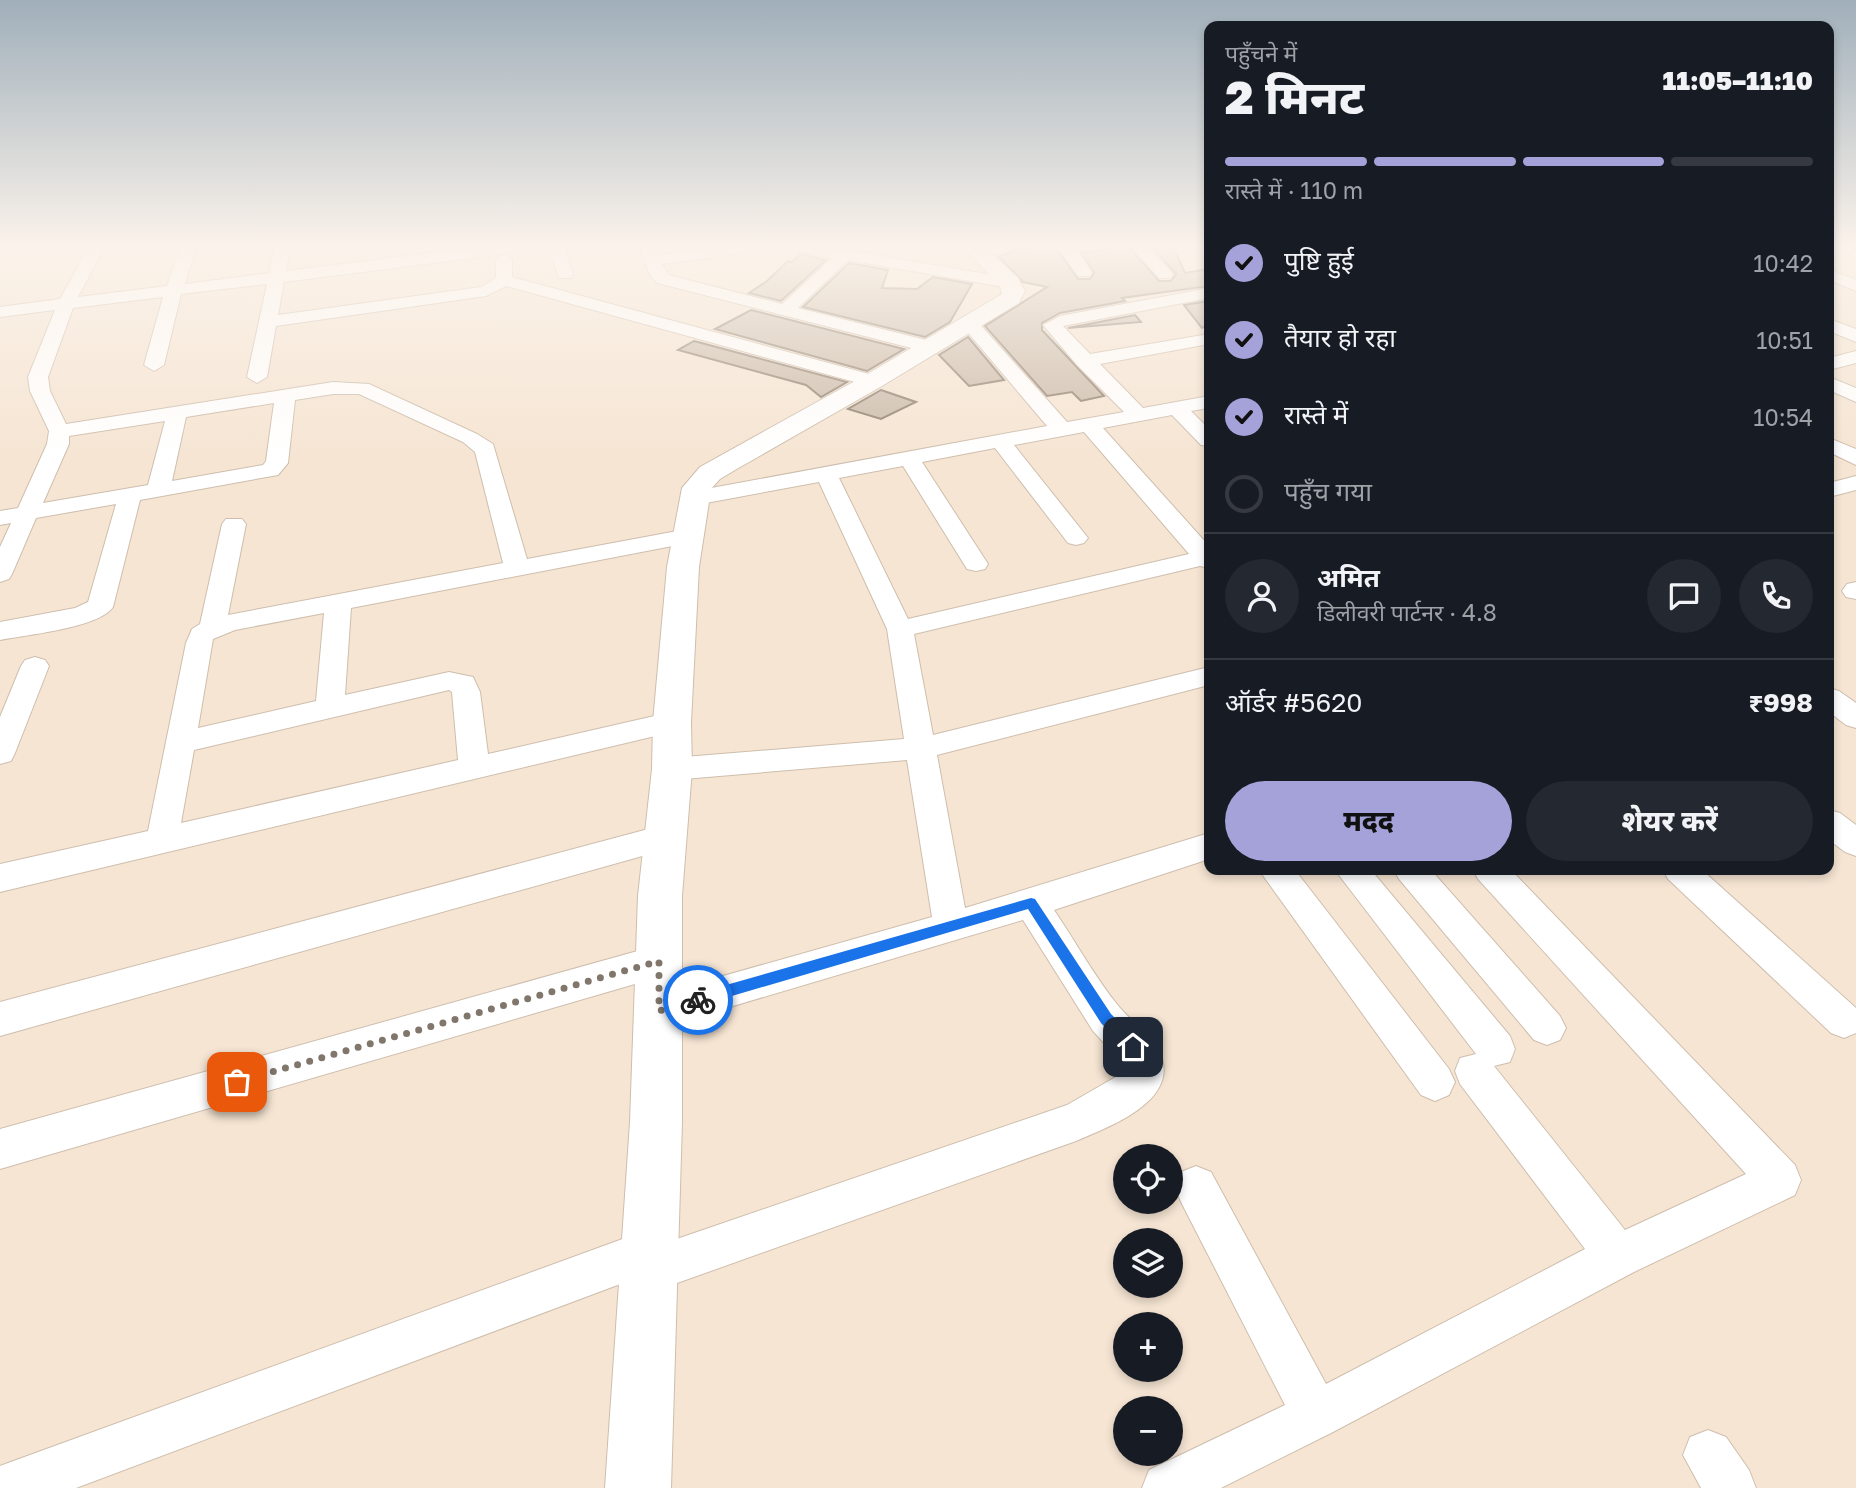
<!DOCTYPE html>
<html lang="hi">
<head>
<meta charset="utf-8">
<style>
	body { margin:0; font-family:"Golos Text","Noto Sans Devanagari",sans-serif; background:#242831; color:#f1f3f6; height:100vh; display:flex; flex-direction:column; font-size:26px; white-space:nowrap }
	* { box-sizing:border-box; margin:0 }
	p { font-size:23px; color:#9ea1a6 }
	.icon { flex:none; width:38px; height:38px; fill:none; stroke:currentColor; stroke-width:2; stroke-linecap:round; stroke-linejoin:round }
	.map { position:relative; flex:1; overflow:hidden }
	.panel { position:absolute; left:1204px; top:21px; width:630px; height:854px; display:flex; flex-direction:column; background:#171b24; border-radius:14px; box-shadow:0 4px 10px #0003 }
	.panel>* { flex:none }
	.buttons { position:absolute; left:1113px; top:1144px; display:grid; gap:14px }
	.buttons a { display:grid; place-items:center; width:70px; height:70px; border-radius:50%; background:#171b24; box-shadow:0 4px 10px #0003; font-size:35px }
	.pin { position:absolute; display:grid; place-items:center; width:60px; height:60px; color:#fff; margin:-30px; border-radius:14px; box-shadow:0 4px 10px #0006 }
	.courier { position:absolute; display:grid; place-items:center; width:70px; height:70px; margin:-35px; border:5px solid #1a73e8; border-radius:50%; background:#fff; color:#222; box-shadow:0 2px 9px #0007 }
	.summary em { font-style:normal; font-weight:800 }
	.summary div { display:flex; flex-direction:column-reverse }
	.summary { display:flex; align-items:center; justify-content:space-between; height:119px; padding:0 21px }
	h1 { font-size:46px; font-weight:800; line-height:52px }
	.bar { display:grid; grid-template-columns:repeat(4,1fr); gap:10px 7px; align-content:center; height:84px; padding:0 21px }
	.bar i { height:9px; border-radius:5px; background:#363941 }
	.bar .active { background:#a4a2d9 }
	.bar p { grid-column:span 4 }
	.line { display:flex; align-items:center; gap:18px; padding:0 21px; border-top:2px solid #363941 }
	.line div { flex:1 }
	.round { display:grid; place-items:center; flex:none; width:74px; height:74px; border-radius:37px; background:#242831 }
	ol { padding:0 21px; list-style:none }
	li { display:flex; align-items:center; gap:21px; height:77px }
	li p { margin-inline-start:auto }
	li .icon { padding:7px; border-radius:50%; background:#a4a2d9; color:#111; stroke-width:4 }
	li:last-child { color:#9ea1a6 }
	li i { width:38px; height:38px; border:4px solid #363941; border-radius:50% }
	.cta { display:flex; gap:14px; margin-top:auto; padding:14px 21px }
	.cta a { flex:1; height:80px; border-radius:42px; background:#a4a2d9; color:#111; font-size:28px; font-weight:800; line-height:80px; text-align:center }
	.cta a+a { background:#242831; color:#f1f3f6 }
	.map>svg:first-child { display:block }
	.building { fill:#ccbcab; stroke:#918272; stroke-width:2 }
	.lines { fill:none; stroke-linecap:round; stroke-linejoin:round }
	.street-casing { stroke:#cebead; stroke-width:2 }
	.secondary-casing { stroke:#cebead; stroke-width:2 }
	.street { fill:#fff; fill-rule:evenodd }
	.secondary { fill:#fff; fill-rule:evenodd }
	.route { fill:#1a73e8 }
	.done { stroke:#80766b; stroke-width:7; stroke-dasharray:0 12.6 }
</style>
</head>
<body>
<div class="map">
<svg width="1856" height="1488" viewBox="0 0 1856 1488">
	<rect width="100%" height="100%" fill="#f6e5d3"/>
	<path class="building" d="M1056,248L1078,279H1090L1094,273L1081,252L1130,248L1159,281H1171L1176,274L1153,248H1171L1177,255L1185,273L1209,269V286L1122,298L1125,301L1060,313L1042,323V330L1104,396L1081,401L1072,392L1047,396L985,326L1047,287L1023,282L999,257L1015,250Z
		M801,254L826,260L781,301L749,293L767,281L788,261L792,262Z
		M849,263L888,270L882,288L917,289L933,277L972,284L950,322L925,337L803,307Z
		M1209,301V317H1205L1208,324L1202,328L1184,305Z
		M751,310L904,349L867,371L715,329Z
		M1135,315L1141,322L1068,328Z
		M968,337L1004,380L969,386L939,355Z
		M694,341L847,382L821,397L806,385L678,350Z
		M881,390L916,402L881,419L848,409Z"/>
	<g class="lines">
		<defs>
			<path id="street" d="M88,248H104L78,297L167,286L180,248H196L185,284L269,273L274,248H290L286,271L470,248H520L512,253L284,282L278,315L481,287L496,278V260L504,255L512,260V277L880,377L883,381L873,387L866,385L506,286L486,296L276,326L267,377L257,383L247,377L267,284L181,294L164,365L154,371L144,365L163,297L73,308L48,377L50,391L66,424L333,382L369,384L477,434L493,444L527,559L688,529L696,531L700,536L696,541L688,543L351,608L345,695L449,672L473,677L480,692L488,754L672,712L682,715L687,722L682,729L672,732L0,892V864L148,831L186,643L192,629L200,624L222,524L226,519H242L246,524L228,615L503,563L475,452L463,442L359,394H333L295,400L288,463L278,475L140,500L113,607C99,628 25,635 0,640V622L75,608L88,602L116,504L36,518L12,574L9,579L0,582V547L11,523L0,525V511L18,508L47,444L49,431L30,391L28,377L55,310L0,317V307L60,299ZM274,403L266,461L263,465L172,481L186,417ZM165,421L148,485L43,503L69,444V436ZM324,613L316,701L198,728L213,639L235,630ZM449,690L452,692L458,760L181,823L194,750Z
				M549,248H565L573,274L571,278H559Z
				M640,248H656L659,255L708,248H754L746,253L662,264L669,275L782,304L832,258L798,251L796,248H835L1010,278L1018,283L1010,288L848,260L798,308L938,343L940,347L931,353L657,283L650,275Z
				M971,248H1014C1004,256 983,257 971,254Z
				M1058,248H1075L1092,272L1090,276H1078Z
				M1132,248H1149L1173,274L1171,278H1159Z
				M1836,248H1856V258Z
				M1829,269L1856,280V291L1829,280Z
				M1209,288V298L1063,326L1090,354L1209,334V344L1100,364L1143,408L1209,396V408L1191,411L1209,429V446L1201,445L1172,415L1103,428L1209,546V568L1200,566L914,634L933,735L1209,667V685L937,755L965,908L1209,833V859L1054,910C1076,942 1095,978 1120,1008C1131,1021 1148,1032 1157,1047C1186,1098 1114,1125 1076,1141L649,1293L633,1287L631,1280L76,1488H0V1466L8,1463L650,1229L666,1235L668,1242L1067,1105L1126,1071V1067L1093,1031L1023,920L659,1028L646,1023L640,1011L646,999L659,994L932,917L907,760L672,780L661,777L657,769L661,761L672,758L904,739L887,629L819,482L695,505L687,503L684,498L687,493L695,491L1047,426L964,328L961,324L964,320H976L1067,422L1124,412L1077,365L1043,325L1060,316ZM1084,432L1189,554L908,619L839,478L903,466L967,569L976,571L985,569L988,564L922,462L995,448L1068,543L1076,545L1084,543L1088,538L1014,445Z
				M1829,319L1856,329V342L1829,331Z
				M1856,351V363L1829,370V358Z
				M1829,377L1856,388V402L1829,390Z
				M1829,438L1856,449V465L1829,452Z
				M1856,476V490L1829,497V483Z
				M1856,582V599L1846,597L1842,591L1847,584Z
				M35,657L45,660L49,666L15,753L11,761L0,764V717L21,666L25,660Z
				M1829,688L1839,691L1856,703V728L1846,725L1829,712Z
				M1829,810L1840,813L1856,825V856L1845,852L1829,840Z
				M667,824L678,828L683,837L678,846L0,1036V1002Z
				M1259,870H1295L1449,1069L1455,1082L1449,1095L1435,1101L1421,1095Z
				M1335,870H1371L1510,1036L1515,1049L1510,1062L1494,1066L1625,1230L1746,1174L1478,879L1473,870H1511L1795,1165L1801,1180L1795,1195L1634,1272L1333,1432L1221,1488H1142L1149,1470L1285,1405L1181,1202L1175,1187L1181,1172L1196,1166L1211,1172L1326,1384L1585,1249L1460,1084L1455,1071L1460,1058L1476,1054Z
				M1394,870H1431L1560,1016L1566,1028L1560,1040L1547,1045L1534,1040L1399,879Z
				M1663,870H1702L1856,1008V1033L1844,1038L1831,1033L1668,879Z
				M659,945L672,950L677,961L672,972L659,977L0,1169V1129Z
				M1708,1430L1726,1437L1749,1470L1756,1488H1701L1683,1455L1690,1437Z"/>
			<path id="secondary" d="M963,248H986L1018,278L1025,291L1019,303L882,386L735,470L720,479L711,489L699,567L691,722L692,769L682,896V1122L671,1488H605L630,1122L638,896L652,769L653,722L667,567L682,488L700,467L864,376L1002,294L1000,286Z"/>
		</defs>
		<use href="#street" class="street-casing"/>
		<use href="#secondary" class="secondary-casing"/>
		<use href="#street" class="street"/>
		<use href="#secondary" class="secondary"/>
	</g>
	<linearGradient id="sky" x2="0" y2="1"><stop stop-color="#a0afba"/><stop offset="0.54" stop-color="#fbf3eb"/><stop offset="1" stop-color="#fbf3eb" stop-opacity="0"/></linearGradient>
	<rect width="1856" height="457" fill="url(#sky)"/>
	<path class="route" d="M1031,898L1035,899L1111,1014L1139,1042L1141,1047L1139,1052H1128L1101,1023L1028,909L698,1006L691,1000L698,993Z"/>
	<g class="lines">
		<path class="done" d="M237,1082L659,961V1011L698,1000"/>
	</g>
</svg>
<div class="buttons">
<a><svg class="icon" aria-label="locate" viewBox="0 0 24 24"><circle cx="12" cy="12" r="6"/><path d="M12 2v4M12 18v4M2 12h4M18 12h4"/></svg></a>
<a><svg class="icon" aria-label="layers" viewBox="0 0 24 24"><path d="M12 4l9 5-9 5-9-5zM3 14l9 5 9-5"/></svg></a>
<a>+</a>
<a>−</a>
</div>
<div class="pin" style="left:237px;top:1082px;background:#ea580c"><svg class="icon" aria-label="bag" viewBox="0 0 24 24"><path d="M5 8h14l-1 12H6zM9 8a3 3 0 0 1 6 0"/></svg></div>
<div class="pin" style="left:1133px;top:1047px;background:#1f2937"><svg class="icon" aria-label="home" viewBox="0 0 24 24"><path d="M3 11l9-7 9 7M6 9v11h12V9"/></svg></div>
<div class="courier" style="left:698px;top:1000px"><svg class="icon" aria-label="bike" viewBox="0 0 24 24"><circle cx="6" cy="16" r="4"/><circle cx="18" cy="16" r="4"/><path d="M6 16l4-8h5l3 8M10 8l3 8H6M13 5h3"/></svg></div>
<section class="panel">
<div class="summary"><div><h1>2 मिनट</h1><p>पहुँचने में</p></div><em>11:05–11:10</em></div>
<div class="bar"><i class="active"></i><i class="active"></i><i class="active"></i><i></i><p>रास्ते में · 110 m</p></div>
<ol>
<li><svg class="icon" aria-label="check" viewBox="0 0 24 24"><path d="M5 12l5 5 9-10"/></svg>पुष्टि हुई<p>10:42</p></li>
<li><svg class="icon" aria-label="check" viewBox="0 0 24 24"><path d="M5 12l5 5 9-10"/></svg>तैयार हो रहा<p>10:51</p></li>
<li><svg class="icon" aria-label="check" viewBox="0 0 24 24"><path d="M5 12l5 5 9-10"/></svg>रास्ते में<p>10:54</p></li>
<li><i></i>पहुँच गया</li>
</ol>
<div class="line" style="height:126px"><a class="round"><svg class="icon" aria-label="person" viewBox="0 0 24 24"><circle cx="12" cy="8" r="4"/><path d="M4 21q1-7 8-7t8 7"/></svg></a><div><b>अमित</b><p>डिलीवरी पार्टनर · 4.8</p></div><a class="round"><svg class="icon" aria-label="chat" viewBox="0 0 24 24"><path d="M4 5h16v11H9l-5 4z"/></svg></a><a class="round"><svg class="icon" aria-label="phone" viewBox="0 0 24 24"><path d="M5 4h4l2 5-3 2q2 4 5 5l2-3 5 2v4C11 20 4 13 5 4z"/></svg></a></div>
<div class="line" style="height:91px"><div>ऑर्डर #5620</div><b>₹998</b></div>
<div class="cta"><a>मदद</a><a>शेयर करें</a></div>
</section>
</div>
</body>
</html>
